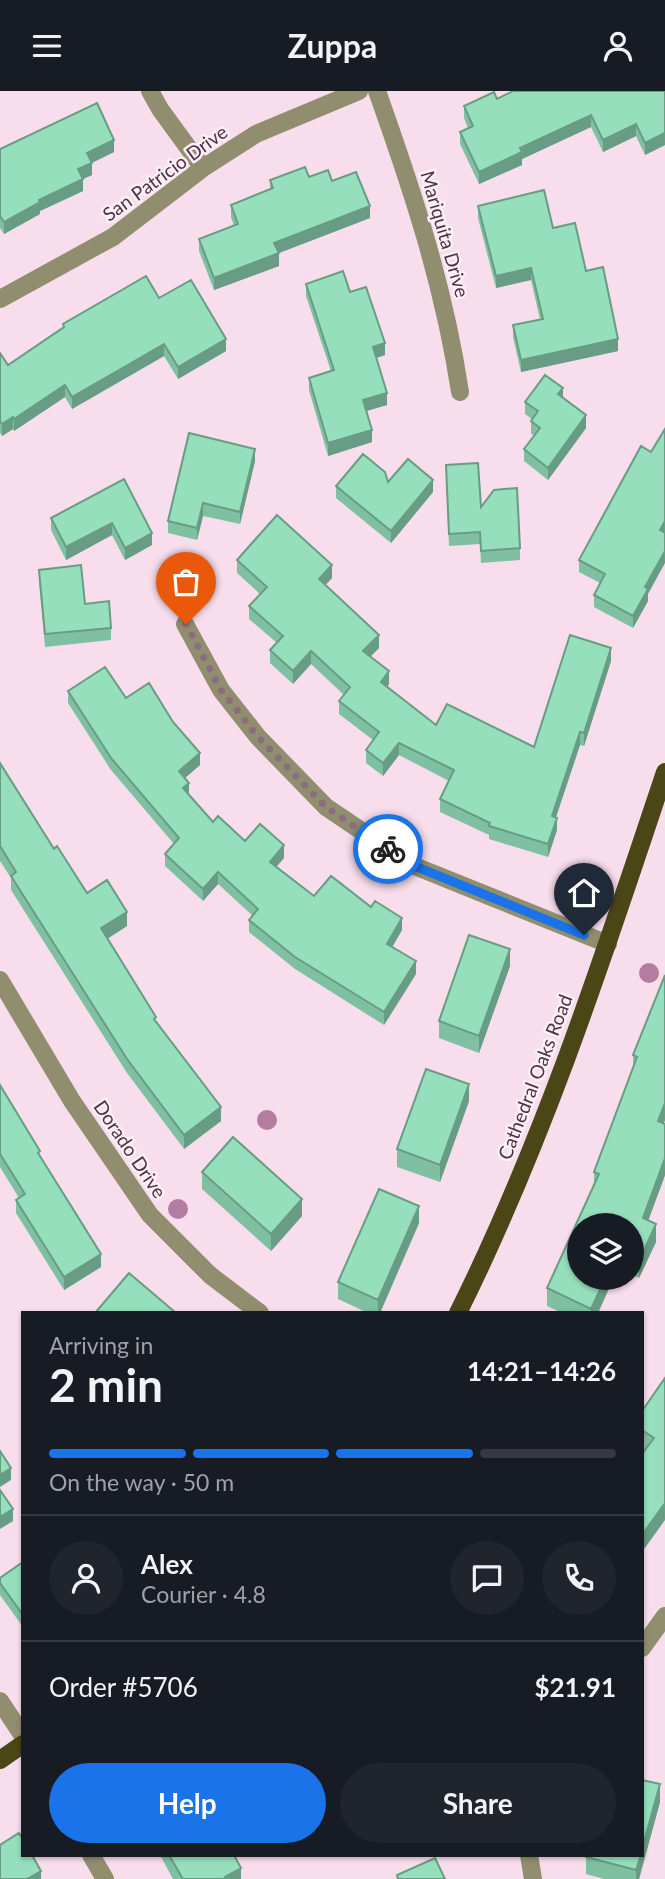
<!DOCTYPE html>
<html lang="en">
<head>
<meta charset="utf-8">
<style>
	body { margin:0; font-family:Lato,sans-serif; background:#20242c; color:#f1f3f6; height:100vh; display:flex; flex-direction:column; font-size:26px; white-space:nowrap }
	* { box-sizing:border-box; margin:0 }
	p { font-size:23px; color:#9ea1a6 }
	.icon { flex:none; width:38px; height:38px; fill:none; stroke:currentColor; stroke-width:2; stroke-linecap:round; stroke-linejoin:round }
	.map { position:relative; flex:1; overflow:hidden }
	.panel { position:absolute; left:21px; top:1220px; width:623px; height:546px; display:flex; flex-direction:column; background:#171b24; border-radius:0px; box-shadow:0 2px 5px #0004 }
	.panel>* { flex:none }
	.fabs { position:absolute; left:567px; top:1122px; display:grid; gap:14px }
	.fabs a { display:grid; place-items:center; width:77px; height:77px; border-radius:50%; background:#171b24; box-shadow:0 2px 5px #0004; font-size:35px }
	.pin { position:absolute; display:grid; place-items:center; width:60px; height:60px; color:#fff; margin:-72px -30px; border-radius:50% 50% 50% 0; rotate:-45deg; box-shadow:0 0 7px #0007 }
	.pin .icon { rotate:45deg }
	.courier { position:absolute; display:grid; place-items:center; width:70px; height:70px; margin:-35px; border:5px solid #1a73e8; border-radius:50%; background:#fff; color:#222; box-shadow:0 2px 9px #0007 }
	.summary em { font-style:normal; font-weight:700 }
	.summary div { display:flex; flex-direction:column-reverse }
	.summary { display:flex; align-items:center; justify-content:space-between; height:119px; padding:0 28px }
	h1 { font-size:46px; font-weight:700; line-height:52px }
	.bar { display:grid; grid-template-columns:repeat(4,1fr); gap:10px 7px; align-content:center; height:84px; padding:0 28px }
	.bar i { height:9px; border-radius:5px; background:#363941 }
	.bar .selected { background:#1a73e8 }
	.bar p { grid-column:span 4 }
	.line { display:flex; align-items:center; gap:18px; padding:0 28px; border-top:2px solid #363941 }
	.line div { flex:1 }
	.round { display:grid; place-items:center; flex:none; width:74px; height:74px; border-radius:37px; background:#20242c }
	.primary-button { display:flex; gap:14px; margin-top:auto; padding:14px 28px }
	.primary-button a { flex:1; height:80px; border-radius:42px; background:#1a73e8; color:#fff; font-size:28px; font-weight:700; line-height:80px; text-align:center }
	.primary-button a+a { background:#20242c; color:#f1f3f6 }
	header { display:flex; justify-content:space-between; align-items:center; height:91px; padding:0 28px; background:#171b24; font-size:32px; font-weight:700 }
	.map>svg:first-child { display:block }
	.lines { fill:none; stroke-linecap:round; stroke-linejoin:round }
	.minor { stroke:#918e6f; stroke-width:18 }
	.major { stroke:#4b4616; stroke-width:18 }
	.tree { fill:#b47ca0 }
	.wall { fill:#80c0a2 }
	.shaded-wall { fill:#689c84 }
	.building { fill:#95dfbc; stroke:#689c84; stroke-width:2 }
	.done { stroke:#896e7e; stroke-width:7; stroke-dasharray:0 12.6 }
	.route { stroke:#1a73e8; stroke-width:9 }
	.labels { text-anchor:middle; stroke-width:5; stroke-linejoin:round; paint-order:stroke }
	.street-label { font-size:19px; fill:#4d3343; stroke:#fdeff6 }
</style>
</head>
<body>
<header><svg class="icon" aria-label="menu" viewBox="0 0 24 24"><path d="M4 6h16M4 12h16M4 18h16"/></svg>Zuppa<svg class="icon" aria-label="person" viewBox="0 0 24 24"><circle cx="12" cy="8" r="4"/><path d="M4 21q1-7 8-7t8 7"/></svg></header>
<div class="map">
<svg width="665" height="1788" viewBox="0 0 665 1788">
	<rect width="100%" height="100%" fill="#f8ddec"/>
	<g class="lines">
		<path class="minor" d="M150,0L160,18L203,77
			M377,0C413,101 444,195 460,301
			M0,208L113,146L203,77L256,43L359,0
			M185,533L221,599L258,646L326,716L412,774L608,853
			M0,889L72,1010L150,1124L210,1184L260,1222
			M642,1557L665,1525
			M0,1610L23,1645
			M91,1764L105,1788
			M529,1764L533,1788"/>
		<path class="major" d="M458,1222C544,1049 604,864 665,681
			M0,1669L23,1653"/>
	</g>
	<g class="tree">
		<circle cx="649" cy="882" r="10"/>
		<circle cx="267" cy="1029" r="10"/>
		<circle cx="178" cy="1118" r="10"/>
	</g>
	<path class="wall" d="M665,0V54L645,64L636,45L603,61L591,36L522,68V74L479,93L460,53V41L468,37L464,27V15L497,8Z
		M0,58L114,61L92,72V84L83,88V100L40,120V123L4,143L0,137Z
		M309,86L332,90L370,127L278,162L279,175L214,199L199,160V148L234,135L231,126V114L270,98V89Z
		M478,115L553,137L586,180L618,260L521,281L513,246V234L540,228L531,189L496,197L478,127Z
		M306,193L350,201L385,264L376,267L387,314L366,320L372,351L328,365L309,299V287L331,280L306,205Z
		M159,207L226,260L178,288L164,265L72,318L65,306L14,340L13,338L2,345L0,342V262L8,274L63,237V233Z
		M563,307L586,337L548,389L524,370V358L534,345L531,342V330L532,328L525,323V311Z
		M255,370L240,433L203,425L197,449L168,442V430Z
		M446,386L481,416L520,457V469L481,472L480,453L449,455Z
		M124,388L152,454L125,469L112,444L66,469L51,439V427Z
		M336,395L433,401L391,452L336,407Z
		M237,469L332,487L325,494L379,557L371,565L389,593L387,596L436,634L534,656L611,570L584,655L580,654L556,726L557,739L548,766L489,748V744L440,721V708L449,690L399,664L383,685L366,672V659L373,649L339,623V610L344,604L311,573L293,593L270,572V559L277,552L249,528V515L260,503L237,482Z
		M579,469L648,503V510L633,537L594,516V504L600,492L579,481Z
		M39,479L85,513L111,537V549L45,556L39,491Z
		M68,600L126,607L200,674L185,687L189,704L213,731L245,750L284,767L276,776L314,805L371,816L402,839L392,856L416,883L384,934L295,878L249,841V829L253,825L218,793L203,810L165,775V763L174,753L111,679L68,612Z
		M0,672L54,758L87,802L127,835L107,847L156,931L221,1030L184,1058L127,982L11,799V787L0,770Z
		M510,875L479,962L439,947V930Z
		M665,884V1029L664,1032L665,1033V1084L648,1130L656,1151L639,1187L632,1184V1134L579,1186H614L598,1222H562L547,1215V1197L594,1094V1081L633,978V964Z
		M0,994L101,1176L64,1199L16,1122V1109L19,1107L0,1076Z
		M469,1010L440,1091L397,1076V1058Z
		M202,1081L302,1125L271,1160L202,1098Z
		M419,1132L380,1222H368L338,1208V1191Z
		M665,1287L642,1461L645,1359L642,1356V1320Z
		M23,1471V1536L0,1504V1487Z
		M660,1711L639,1788H604L586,1783V1766Z
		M160,1764H234L241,1788H173Z"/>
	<path class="shaded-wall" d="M591,24V36L522,68V74L479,93V81L520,57Z
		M636,33V45L603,61V49Z
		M665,42V54L645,64V52Z
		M114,49V61L87,74V62Z
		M92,72V84L83,88V100L40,120V123L4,143V131L39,109L78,78Z
		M370,115V127L274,164V152Z
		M279,162V175L214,199V187Z
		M531,177V189L496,197V185Z
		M226,248V260L178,288V276Z
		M618,248V260L521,281V269Z
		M385,252V264L373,268V256Z
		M164,253V265L72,318V306Z
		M65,294V306L14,340V328Z
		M563,297V309L558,303Z
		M387,302V314L363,321V309Z
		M586,324V337L548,389V377Z
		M13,326V338L2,345V333Z
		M372,339V351L328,365V352Z
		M255,358V370L240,433V421Z
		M433,389V401L391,452V440Z
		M203,412V425L197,449V437Z
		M665,430V442L660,439Z
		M112,432V444L66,469V456Z
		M152,442V454L125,469V457Z
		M665,460V472L648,503V510L633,537V525L645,496Z
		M332,474V487L319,501V488Z
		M379,544V557L363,573V560Z
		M611,557V570L584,655V642Z
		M311,560V573L293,593V580Z
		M389,580V593L381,604V591Z
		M580,641V654L552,738V725Z
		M399,652V664L383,685V672Z
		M200,662V674L179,692V680Z
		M189,692V704L183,697Z
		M557,727V739L548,766V753Z
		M284,754V767L270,783V771Z
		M218,781V793L203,810V798Z
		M127,821V835L101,852V837Z
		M402,827V839L387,865V853Z
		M510,858V875L479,962V945Z
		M416,870V883L384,934V921Z
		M469,993V1010L440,1091V1074Z
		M665,1012V1029L658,1047V1030Z
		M221,1016V1030L184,1058V1044Z
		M665,1067V1084L643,1144V1127Z
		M302,1108V1125L271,1160V1143Z
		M419,1115V1132L380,1222H378V1209Z
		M656,1133V1151L639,1187V1170Z
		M101,1163V1176L64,1199V1186Z
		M606,1186H614L598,1222H591V1218Z
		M11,1377V1389L0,1396V1384Z
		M665,1412V1429L642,1461V1444Z
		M13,1418V1430L0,1438V1426Z
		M660,1693V1711L639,1788H636V1779L641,1764H642V1758Z
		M241,1777V1788H225V1786Z
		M41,1780V1788H27Z"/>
	<path class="building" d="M513,0H665V42L645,52L636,33L603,49L591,24L520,57L522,61L479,81L460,41L473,35L464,15L494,1L497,8Z
		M97,12L114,49L87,62L92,72L78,78L83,88L39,109L40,111L4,131L0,125V58Z
		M305,76L309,86L328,79L332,90L356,81L370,115L274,152L279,162L214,187L199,148L238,133L231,114L273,97L270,89Z
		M544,99L553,137L575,132L586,180L603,176L618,248L521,269L513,234L543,228L531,177L496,185L478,115Z
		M343,180L350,201L366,196L385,252L373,256L387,302L363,309L372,339L328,352L309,287L334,279L306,193Z
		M146,185L159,207L191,189L226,248L178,276L164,253L72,306L65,294L14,328L13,326L2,333L0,330V262L8,274L64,236L63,233Z
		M545,284L563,297L558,303L586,324L548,377L524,358L540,337L531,330L538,320L525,311Z
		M665,338V430L660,439L665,442V460L645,496L648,498L633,525L594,504L605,483L579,469L641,355L651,361Z
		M189,342L255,358L240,421L203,412L197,437L168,430Z
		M363,363L385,381L388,391L408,368L433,389L391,440L336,395Z
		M478,372L481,416L494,399L517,397L520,457L481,460L480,441L449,443L446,374Z
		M124,388L152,442L125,457L112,432L66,456L51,427Z
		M277,424L332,474L319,488L379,544L363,560L389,580L381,591L436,634L447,613L534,656L570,544L611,557L584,642L580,641L552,725L557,727L548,753L489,735L490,732L440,708L454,679L399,652L383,672L366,659L379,641L339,610L350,596L311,560L293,580L270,559L283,545L249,515L267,496L237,469Z
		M81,474L85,513L109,510L111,537L45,543L39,479Z
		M105,576L126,607L149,592L173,631L200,662L179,680L189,692L183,697L213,731L218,725L245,750L260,733L284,754L270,771L314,805L331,785L371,816L375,810L402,827L387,853L416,870L384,921L295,866L249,829L258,818L218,781L203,798L165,763L179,747L111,667L68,600Z
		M0,672L54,758L57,755L87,802L107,789L127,821L101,837L156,926L154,928L221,1016L184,1044L127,968L11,785L16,781L0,755Z
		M469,844L510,858L479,945L439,930Z
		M665,884V1012L658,1030L665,1033V1067L643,1127L656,1133L639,1170L632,1166V1134H579V1186H606L591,1218L547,1197L599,1083L594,1081L637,966L633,964Z
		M426,978L469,993L440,1074L397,1058Z
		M0,994L40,1060L38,1062L101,1163L64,1186L16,1109L25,1103L0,1063Z
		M233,1046L302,1108L271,1143L202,1081Z
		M379,1098L419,1115L378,1209L338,1191Z
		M129,1182L176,1222H95Z
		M665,1287V1412L642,1444V1363L654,1347L642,1339V1320Z
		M0,1360L11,1377L0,1384Z
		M0,1399L13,1418L0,1426Z
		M23,1471V1524L0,1492V1487Z
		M642,1689L660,1693L642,1758Z
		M19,1742L23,1749V1764H32L41,1780L27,1788H0V1754Z
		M169,1764H234L241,1777L225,1786L226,1788H183Z
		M586,1764H641L636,1779L586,1766Z
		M435,1767L445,1788H398L397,1784Z"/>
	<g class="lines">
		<path class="done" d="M186,533L221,599L258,646L326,716L388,758"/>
		<path class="route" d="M388,758L412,774L584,844"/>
	</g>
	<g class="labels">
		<g class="street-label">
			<text transform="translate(165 82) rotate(-36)" y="7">San Patricio Drive</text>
			<text transform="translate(445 143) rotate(74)" y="7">Mariquita Drive</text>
			<text transform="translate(535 986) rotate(-69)" y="7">Cathedral Oaks Road</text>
			<text transform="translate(130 1058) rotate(56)" y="7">Dorado Drive</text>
		</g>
	</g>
</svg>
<div class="fabs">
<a><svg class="icon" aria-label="layers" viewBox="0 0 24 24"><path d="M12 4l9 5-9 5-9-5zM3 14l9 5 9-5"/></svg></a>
</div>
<div class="pin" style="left:186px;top:533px;background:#ea580c"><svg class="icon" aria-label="bag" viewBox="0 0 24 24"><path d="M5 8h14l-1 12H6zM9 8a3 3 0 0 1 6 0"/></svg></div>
<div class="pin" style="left:584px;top:844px;background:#1f2937"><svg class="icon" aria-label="home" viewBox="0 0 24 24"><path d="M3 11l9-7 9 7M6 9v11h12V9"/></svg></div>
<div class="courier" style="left:388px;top:758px"><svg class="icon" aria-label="bike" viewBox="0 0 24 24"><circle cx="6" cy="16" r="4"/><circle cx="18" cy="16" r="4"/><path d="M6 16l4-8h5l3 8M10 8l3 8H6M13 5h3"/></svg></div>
<section class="panel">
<div class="summary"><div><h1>2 min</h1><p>Arriving in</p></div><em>14:21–14:26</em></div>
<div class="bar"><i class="selected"></i><i class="selected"></i><i class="selected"></i><i></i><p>On the way · 50 m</p></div>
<div class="line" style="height:126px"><a class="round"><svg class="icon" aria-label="person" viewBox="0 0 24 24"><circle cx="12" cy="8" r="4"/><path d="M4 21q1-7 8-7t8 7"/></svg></a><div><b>Alex</b><p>Courier · 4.8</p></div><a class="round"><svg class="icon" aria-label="chat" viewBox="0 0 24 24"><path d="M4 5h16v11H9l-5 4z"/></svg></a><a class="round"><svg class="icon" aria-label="phone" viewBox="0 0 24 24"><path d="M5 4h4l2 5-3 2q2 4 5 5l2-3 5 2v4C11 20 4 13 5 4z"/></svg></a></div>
<div class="line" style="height:91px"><div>Order #5706</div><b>$21.91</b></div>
<div class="primary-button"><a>Help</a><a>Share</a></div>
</section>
</div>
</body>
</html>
